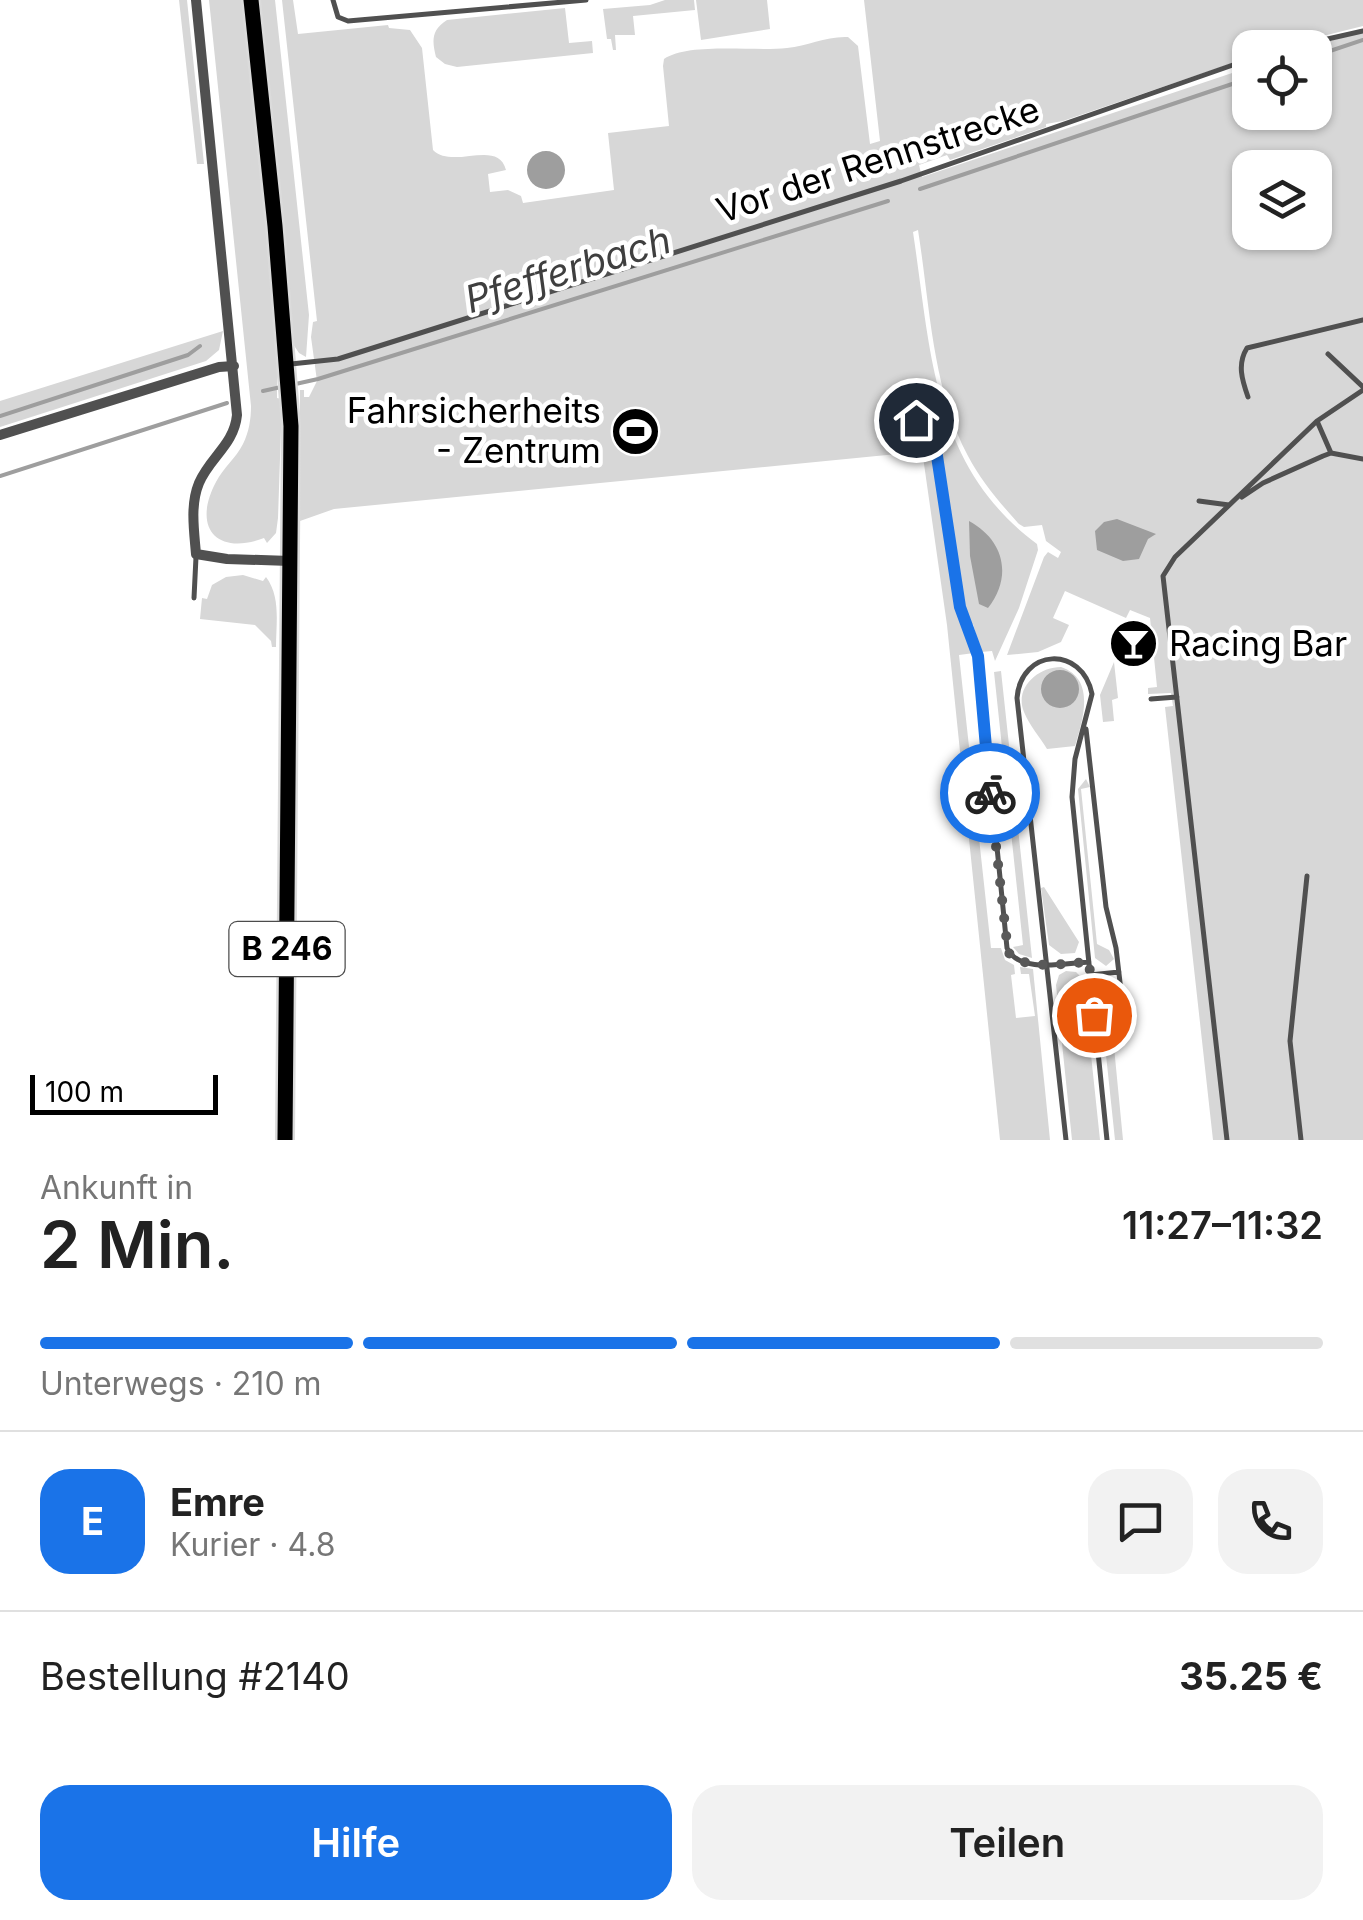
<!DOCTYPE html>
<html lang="de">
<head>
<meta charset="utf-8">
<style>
	body { margin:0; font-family:Inter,sans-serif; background:#f2f2f2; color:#222; height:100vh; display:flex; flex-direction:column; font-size:38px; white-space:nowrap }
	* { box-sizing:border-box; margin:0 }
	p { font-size:32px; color:#767676 }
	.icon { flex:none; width:55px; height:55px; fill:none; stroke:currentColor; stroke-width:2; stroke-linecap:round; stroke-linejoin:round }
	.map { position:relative; height:1140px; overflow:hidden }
	.panel { display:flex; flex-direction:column; background:#fff; flex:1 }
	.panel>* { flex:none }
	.fabs { position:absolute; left:1232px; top:30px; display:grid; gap:20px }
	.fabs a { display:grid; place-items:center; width:100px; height:100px; border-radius:20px; background:#fff; box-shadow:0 2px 8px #0004; font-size:50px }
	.scale { position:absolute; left:30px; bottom:25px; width:188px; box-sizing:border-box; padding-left:10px; border:5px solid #000; border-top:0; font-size:28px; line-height:35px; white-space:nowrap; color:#000; -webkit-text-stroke:8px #fff; paint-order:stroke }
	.pin { position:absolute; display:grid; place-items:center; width:85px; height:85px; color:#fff; margin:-42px; border:5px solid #fff; border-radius:50%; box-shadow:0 2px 10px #0007 }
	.courier { position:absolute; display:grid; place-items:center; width:100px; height:100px; margin:-50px; border:8px solid #1a73e8; border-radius:50%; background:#fff; color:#222; box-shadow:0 2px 12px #0007 }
	.headline em { font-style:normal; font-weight:600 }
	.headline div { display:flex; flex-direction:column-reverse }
	.headline { display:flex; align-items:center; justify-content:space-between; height:170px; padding:0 40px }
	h1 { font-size:65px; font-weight:600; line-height:75px }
	.bar { display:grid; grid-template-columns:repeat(4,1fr); gap:15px 10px; align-content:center; height:120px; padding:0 40px }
	.bar i { height:12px; border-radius:8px; background:#e0e0e0 }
	.bar .current { background:#1a73e8 }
	.bar p { grid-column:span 4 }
	.line { display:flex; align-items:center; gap:25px; padding:0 40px; border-top:2px solid #e0e0e0 }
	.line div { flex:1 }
	.round { display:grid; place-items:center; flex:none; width:105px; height:105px; border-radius:30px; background:#f2f2f2 }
	.button { display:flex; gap:20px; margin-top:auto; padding:20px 40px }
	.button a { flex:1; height:115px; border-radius:30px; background:#1a73e8; color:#fff; font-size:40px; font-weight:600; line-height:115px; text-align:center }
	.button a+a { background:#f2f2f2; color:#222 }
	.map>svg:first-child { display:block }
	.green { fill:#d7d7d7; fill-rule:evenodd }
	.water { fill:#9e9e9e }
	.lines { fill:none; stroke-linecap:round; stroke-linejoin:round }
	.stream { stroke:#9e9e9e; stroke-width:4 }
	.primary-casing { stroke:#dbdbdb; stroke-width:20 }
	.lane { stroke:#505050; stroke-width:5 }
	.street { stroke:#505050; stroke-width:10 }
	.primary { stroke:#000; stroke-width:15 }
	.done { stroke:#595959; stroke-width:10; stroke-dasharray:0 18 }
	.route { stroke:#1a73e8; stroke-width:12 }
	.labels { text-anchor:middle; stroke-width:9; stroke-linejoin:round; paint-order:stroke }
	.shield { fill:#fff; stroke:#4c4c4c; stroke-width:2.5 }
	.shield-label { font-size:32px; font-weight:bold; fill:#000 }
	.street-label { font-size:35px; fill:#000; stroke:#fff }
	.poi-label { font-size:35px; fill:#000; stroke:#fff; text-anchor:end }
	.water-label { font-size:38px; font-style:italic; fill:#3f3f3f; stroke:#fff }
</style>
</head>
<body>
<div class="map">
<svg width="1363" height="1140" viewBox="0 0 1363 1140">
	<rect width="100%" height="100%" fill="#fff"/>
	<path class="green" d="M179,0H187L204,164H197Z
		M209,0H243L281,374L277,375V398L282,399L278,518L276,533L267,543L264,538C216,556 192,527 216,482C223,468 236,458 243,444C249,432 251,419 251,406Z
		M258,0H275L309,315L306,357L299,353L293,344Z
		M282,0H293L298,34L388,25L389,28L410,30L422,48L433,150C453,170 498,138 506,170L488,174L490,192L508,190L521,196L523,203L614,190L608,133L669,126L663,66L664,59C690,42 755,52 787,48C808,46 826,36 848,37L858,46L870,144L880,141L864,0H1363V26L1279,47L1250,48V57L1063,121L1046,124V127L950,160L947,155L919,165L922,177L1250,67V112H1315V48L1311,47L1363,31V1140H1213L1165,707L1173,706L1171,693L1148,694V688L1157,687L1150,618L1130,610L1126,618L1065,591L1053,618L1069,625L1061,642L1038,652L1007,655L1044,557L1048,552L1058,558L1061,552L1046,541L1042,525L1024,527L1019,524C1000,503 981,481 968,456C932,388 930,305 918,230L913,232C931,351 932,466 1037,544L1038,550L1019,608L995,661L992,651L981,652L973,624L962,628L974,653L959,655L991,948H1001L1005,960L1014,965L1015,974L1011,975L1016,1018L1035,1016L1029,974H1021L1020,967L1033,969L1050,1140H1000L947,625L923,457L897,454L334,509L300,521V390H304V397H309L317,381L311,337L313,322L317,321ZM1250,168H1315V232H1250Z
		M665,0H694L695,10L633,16L635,35H615L616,50H613L611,39H607L603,9L650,5Z
		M696,0H767L770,29L701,40Z
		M565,8L569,43L592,41L593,53L457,67L445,64L436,57C432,41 431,30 447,20Z
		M223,331L219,350L206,361L0,427V401Z
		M243,575L263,581L266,577C281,597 276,623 276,647H272L271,641L255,625L200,619L202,598L207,599L212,585L226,577Z
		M1114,662L1118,698L1112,700L1114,721L1103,722L1100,695Z
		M1061,667C1096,679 1083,719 1075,746L1047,749C1040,737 1029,725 1024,712C1014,688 1038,667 1061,667Z
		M1001,671L1032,958L1019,954L1013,947L1023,945L994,672Z
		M1086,779L1090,787L1081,789L1097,944L1109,950L1114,959L1106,966L1095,958L1078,789Z
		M1044,887L1079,942L1075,953L1061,954L1049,945L1041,888Z
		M1066,971L1076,972L1083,979L1100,1140H1072L1056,985L1059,975Z
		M1111,1016L1123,1140H1115L1102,1017Z"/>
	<path class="water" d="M527 170a19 19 0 1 1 38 0a19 19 0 1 1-38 0Z
		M1117,519L1156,534L1148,539L1139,559L1123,561L1097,550L1095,531L1104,522Z
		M969,521C1004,540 1013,576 988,608L979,604L970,556Z
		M1041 689a19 19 0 1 1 38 0a19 19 0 1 1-38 0Z"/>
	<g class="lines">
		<path class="stream" d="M1315,56L1363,40
			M920,189L1250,78
			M291,385L318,379L888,201
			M263,391L281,387
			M0,416L188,355L200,346
			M0,476L227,403"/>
		<defs>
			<path id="primary" d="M251,0L275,226L291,426L285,1140"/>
		</defs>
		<use href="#primary" class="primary-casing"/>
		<path class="lane" d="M333,0L338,17L348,21L586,0
			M1288,48L1363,31
			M1328,354L1363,387
			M291,364L338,359L901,181L1250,59
			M1248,397C1242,380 1237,364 1247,348L1363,320
			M916,420L923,424L935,443L960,607L978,656L1007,948C1019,974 1065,963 1089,962
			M1317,421L1331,453
			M1242,497L1263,483L1323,456L1331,453L1363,459
			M1199,501L1229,505
			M194,598L196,557
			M1151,699L1177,697
			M1086,729L1106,907L1116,948L1123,1008
			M1090,975L1119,972
			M1066,1140L1017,698C1021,648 1082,645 1092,694L1075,759L1072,797L1107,1140
			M1227,1140L1163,576L1175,557L1317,421L1363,390
			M1301,1140L1290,1041L1307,876"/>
		<path class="street" d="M196,0L237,415C234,445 210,457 199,483C190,505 194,530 196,554L227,559L290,561
			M0,435L219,367L234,366"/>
		<use href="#primary" class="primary"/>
	</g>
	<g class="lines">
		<path class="done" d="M990,793L1008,952C1026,972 1064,963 1089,962L1094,1015"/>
		<path class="route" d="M916,420L923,424L935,443L960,607L978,656L990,793"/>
	</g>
	<defs>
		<symbol id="stadium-disc" viewBox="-11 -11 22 22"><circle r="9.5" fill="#000" stroke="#fff"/><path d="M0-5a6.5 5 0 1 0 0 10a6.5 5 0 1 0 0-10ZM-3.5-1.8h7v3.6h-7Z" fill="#fff"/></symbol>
		<symbol id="bar-disc" viewBox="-11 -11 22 22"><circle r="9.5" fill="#000" stroke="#fff"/><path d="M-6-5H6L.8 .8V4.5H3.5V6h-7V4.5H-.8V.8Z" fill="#fff"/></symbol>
	</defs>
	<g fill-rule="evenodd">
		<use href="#stadium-disc" x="608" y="404" width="55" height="55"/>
		<use href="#bar-disc" x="1106" y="616" width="55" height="55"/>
	</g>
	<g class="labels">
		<rect class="shield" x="229.5" y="922" width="115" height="54" rx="8"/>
		<g class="shield-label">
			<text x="287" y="960">B 246</text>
		</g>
		<g class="street-label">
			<text transform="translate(878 160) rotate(-18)" y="12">Vor der Rennstrecke</text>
		</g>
		<g class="poi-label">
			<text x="601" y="423">Fahrsicherheits<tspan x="601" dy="40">- Zentrum</tspan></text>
			<text x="1169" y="656" text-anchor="start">Racing Bar</text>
		</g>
		<g class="water-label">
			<text transform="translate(568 270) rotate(-17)" y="13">Pfefferbach</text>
		</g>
	</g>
</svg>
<div class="fabs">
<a><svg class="icon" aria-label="locate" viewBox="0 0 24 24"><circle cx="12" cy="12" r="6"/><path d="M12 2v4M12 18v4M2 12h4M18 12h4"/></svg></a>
<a><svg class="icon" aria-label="layers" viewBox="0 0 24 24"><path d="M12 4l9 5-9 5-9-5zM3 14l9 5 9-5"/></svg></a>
</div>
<div class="scale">100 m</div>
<div class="pin" style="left:1094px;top:1015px;background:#ea580c"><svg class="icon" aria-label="bag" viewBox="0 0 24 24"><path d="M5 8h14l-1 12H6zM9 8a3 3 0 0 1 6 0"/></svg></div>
<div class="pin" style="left:916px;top:420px;background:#1f2937"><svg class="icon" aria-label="home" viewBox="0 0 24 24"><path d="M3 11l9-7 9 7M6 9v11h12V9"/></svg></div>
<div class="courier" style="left:990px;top:793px"><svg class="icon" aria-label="bike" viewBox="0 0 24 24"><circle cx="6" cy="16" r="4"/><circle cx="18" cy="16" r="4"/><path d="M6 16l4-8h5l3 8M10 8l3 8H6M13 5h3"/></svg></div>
</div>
<section class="panel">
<div class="headline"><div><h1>2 Min.</h1><p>Ankunft in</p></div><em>11:27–11:32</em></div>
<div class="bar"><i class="current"></i><i class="current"></i><i class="current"></i><i></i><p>Unterwegs · 210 m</p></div>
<div class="line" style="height:180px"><b class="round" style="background:#1a73e8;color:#fff">E</b><div><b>Emre</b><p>Kurier · 4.8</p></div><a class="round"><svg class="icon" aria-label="chat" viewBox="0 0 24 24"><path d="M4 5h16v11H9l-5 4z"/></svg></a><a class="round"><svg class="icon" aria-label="phone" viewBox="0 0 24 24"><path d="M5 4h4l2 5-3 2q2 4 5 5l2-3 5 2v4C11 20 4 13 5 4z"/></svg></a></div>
<div class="line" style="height:130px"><div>Bestellung #2140</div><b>35.25 €</b></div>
<div class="button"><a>Hilfe</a><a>Teilen</a></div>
</section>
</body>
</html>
